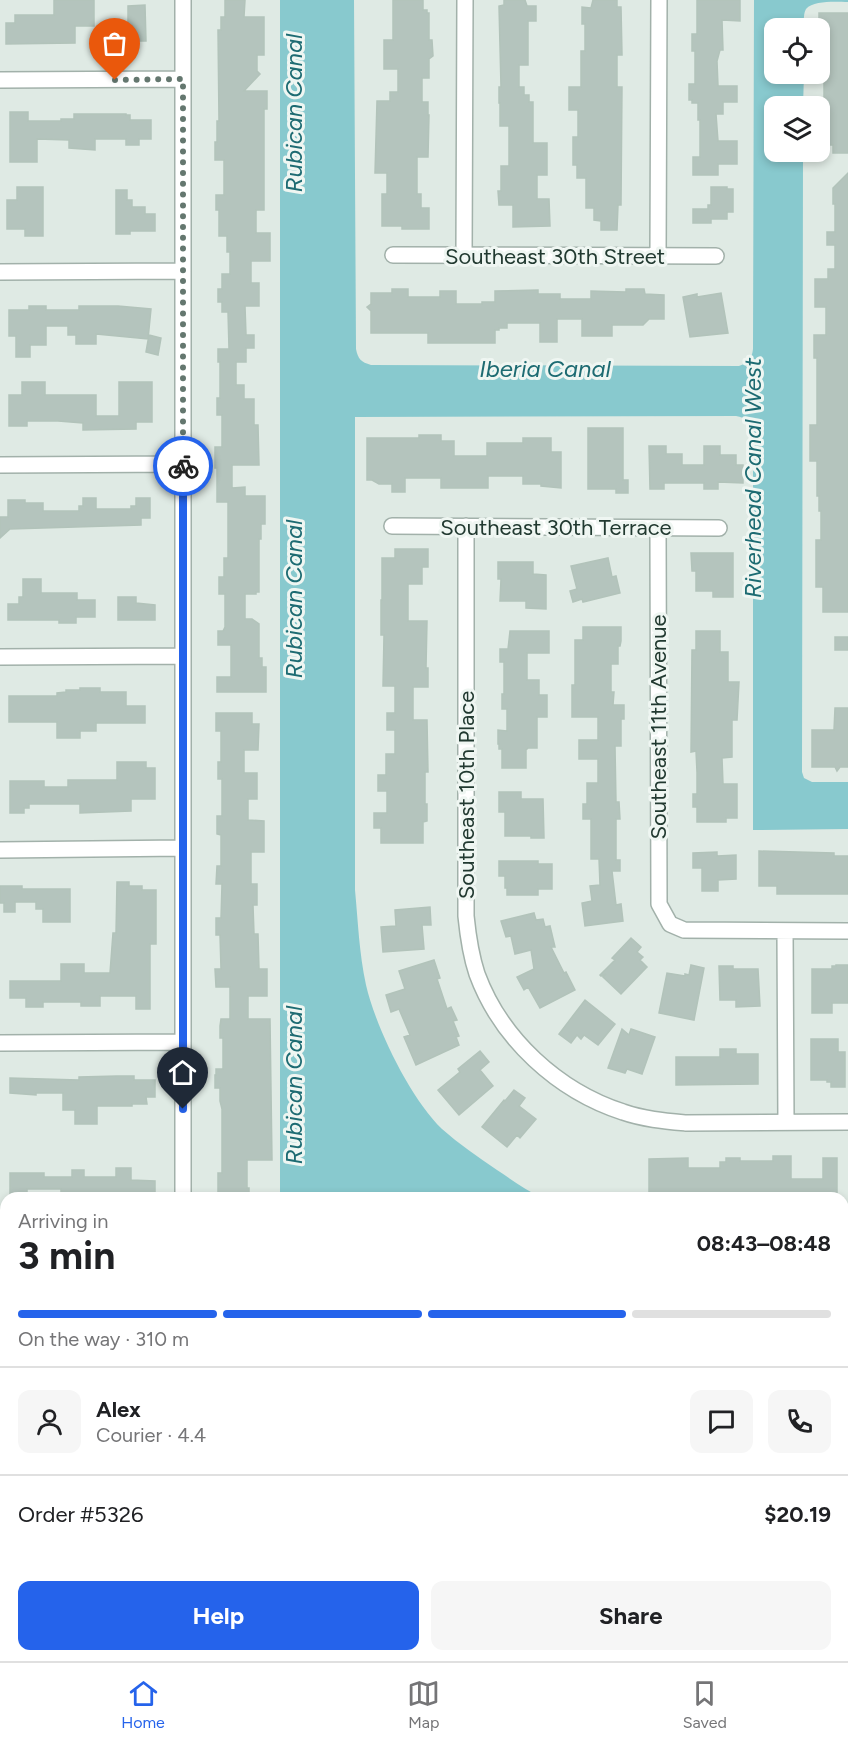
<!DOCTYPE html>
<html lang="en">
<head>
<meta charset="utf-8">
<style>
	body { margin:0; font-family:Figtree,sans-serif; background:#f6f6f6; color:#202124; height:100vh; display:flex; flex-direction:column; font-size:22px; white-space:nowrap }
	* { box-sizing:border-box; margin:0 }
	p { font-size:20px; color:#757577 }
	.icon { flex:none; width:33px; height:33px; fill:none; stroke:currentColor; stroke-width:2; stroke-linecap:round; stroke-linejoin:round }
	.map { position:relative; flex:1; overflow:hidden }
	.drawer { position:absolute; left:0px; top:1192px; width:849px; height:470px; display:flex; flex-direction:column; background:#fff; border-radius:18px 18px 0 0; box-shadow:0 3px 9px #0003 }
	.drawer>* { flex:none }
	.buttons { position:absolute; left:764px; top:18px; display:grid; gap:12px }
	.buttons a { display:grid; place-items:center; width:66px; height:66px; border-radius:12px; background:#fff; box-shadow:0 3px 9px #0003; font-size:30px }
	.pin { position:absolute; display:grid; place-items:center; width:51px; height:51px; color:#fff; margin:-62px -26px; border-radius:50% 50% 50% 0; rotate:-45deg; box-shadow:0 0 6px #0007 }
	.pin .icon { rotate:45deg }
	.courier { position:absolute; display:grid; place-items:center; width:60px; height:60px; margin:-30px; border:4px solid #2563eb; border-radius:50%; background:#fff; color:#222; box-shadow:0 2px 8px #0007 }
	.head em { font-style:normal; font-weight:700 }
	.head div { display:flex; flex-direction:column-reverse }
	.head { display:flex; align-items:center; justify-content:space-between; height:102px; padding:0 18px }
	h1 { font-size:39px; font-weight:700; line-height:45px }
	.bar { display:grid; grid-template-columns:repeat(4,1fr); gap:9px 6px; align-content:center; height:72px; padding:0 18px }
	.bar i { height:8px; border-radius:4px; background:#e0e0e0 }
	.bar .current { background:#2563eb }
	.bar p { grid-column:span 4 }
	.line { display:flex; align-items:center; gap:15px; padding:0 18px; border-top:2px solid #e0e0e0 }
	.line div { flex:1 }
	.round { display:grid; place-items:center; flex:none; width:63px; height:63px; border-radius:12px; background:#f6f6f6 }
	.cta { display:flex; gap:12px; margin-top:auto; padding:12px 18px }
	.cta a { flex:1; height:69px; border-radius:12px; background:#2563eb; color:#fff; font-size:24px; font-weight:700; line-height:69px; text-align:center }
	.cta a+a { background:#f6f6f6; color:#202124 }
	.menu { display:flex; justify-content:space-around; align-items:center; height:84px; border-top:2px solid #e0e0e0; background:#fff; font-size:16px; color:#757577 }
	.menu a { display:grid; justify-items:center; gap:3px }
	.menu .current { color:#2563eb }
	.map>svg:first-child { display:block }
	.water { fill:#88c9ce }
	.building { fill:#b4c4bd; stroke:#b2c3ba; stroke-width:1.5 }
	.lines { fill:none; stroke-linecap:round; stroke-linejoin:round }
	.minor-casing { stroke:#a2b1aa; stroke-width:18 }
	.minor { stroke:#fff; stroke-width:15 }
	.done { stroke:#64776f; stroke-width:6; stroke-dasharray:0 10.8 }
	.route { stroke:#2563eb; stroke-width:8 }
	.labels { text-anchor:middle; stroke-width:6; stroke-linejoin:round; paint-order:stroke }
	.street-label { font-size:22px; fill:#213930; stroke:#eff6f2 }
	.water-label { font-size:24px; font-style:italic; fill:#1d6b72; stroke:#eff6f2 }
</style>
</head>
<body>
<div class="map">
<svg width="848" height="1661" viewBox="0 0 848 1661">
	<rect width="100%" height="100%" fill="#dfeae4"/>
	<path class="water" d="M280,0H354L356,349C358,359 361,362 371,365L739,366C748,363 752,359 753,349L754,0H848V2C836,2 814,0 806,9C803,14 804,23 804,28H774V74H804L803,106H774V152H803L802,772L804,778L812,782H848V829L753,830V430C749,421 746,418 736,416L355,417V890C358,921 359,953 366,985C376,1028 410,1098 442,1129C459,1144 478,1157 497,1170C512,1180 527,1191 543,1198H280Z
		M843,1233H848V1310H843Z
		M279,1656H356V1661H279Z"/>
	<path class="building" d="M54,0H94V26H75V43L6,44V23H15V15H54Z
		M225,0H245L244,17H264V55H257V71L260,74L244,91H267V109H264V210H256V233H270V261H251V283H259V306H245L246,335H254V348H246V362H236V385H244V399H254V425H258L259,465H232V488L245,487V496H265V524H261V539H259V592H256V594H245V619H252L259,624V658H262V667H266V692H217V677H231V645H218V631H223L225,627V594H219V577H224V558H228V502H217V468H215V447H222V415H217V398H220V362H218V349H229L228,312H222V302H218V289H222V274H230V252H227V236H219V210H216V195H224V160H215V142H217V121H219L218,30H221V17H225Z
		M393,0H423V10H427V13H429V40H432L433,56L429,59V78H422V102H428V115H429L428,157H417V194H421V208H429V229H402V226H382V194H387V173H375L377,101H390V92H398V69H384V40H393Z
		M504,0H525L527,6H536V21H528V65H519V87H524V95H529V102H533V143H547V175H537V199H549L550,226L513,227V205H499L498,191H501V166H509V126H500V103H499V87H501L499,6L504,5Z
		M593,0H617V7H621L622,55H617V87H622L621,205H618L617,230H601V221L594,220V208H586V178H577V165H573V137H578V110H569V87H581V51H585V24H582V7L591,8Z
		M697,0H740V21L722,20L723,50H720L717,61L718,86H737V102H723V114H716L718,141H737V164H718V175H693V157H700V120H698V103H692V100H689V84H695V51H692V34H697Z
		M145,5L146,41H128V6Z
		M819,13H848V153H833V145H819V116H824V80H827V51H822V36H819Z
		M10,112H28V121H61V119H74V114H126V115H130V120H151V139H139V145H126V139H95V150L69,148V140L37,139V162H10Z
		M848,173V612H823V587H816V540H821V511H819V496H817V461H810V425H817V358H814V335H826V307H815V279H828V269H835V245H827V232H835V204H833V188Z
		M17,187H43V236H25V229H7V200H17Z
		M711,187H727V189H733V212H727V219H711V223H693V209H708V205H711Z
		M116,190H127V200H132V207H145V214H155V231H130V234H116Z
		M392,289H408V297H440V291H456V304H482V302H495V291L538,290V294H560V299H591V291L626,292V289H644L645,294L664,295V319H649L643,325H612V336H582V319H557V342H540V323H507V328H499V330H495V343H428V333H371V311L367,307L371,304V293H392Z
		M721,293L728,333L690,337L683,297L697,294V297Z
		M29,306H46V310H79V306H118L151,309L148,339L96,334V344H76V335H68V326H46V345H30V357H16V336H9V310H29Z
		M149,335L161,338L158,355L146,352Z
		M22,382H45V395H96V416H119V382H152V422H136V429L83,430V423L58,421H27V426H9V395H22Z
		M588,428H623V480H628V493H616V489H588Z
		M419,435H441V441H454V456H487V443H523V438H551V452H561V488L541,486V484H523V476H488V488H441V478H405V492H392V484H379L372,480H367V438H419Z
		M649,446H666V454H682V465H704V446H720V455H736V465H743V483L718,482V489H704V483H664V489H650Z
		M83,498H96V509H131V506H136V498H150V518H141V525L10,529L0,538V517H8V500H25V503H43V511H79V506H83Z
		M395,549H428V567H422V584H408V621H427L426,668H428V687H413V720H427L428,772H425V804H427V821L423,822V843H381V828H374V813H387V791H378V775H386V754H395V730H387V713H395V686H383L384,635H381V600H382V558H395Z
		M691,553H733V597H713V591H696V571H692Z
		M608,558L612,577L616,576L620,593L583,602L582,599L573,602L570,591L577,589L571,566Z
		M498,562H533V574L546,575V609L526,608V601H500L501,579H498Z
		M23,579H41V593H77V600H95V617H76V623H59V620H8V604H19V597H23Z
		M118,597H136V603L155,605V620H118Z
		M583,627H621V641L620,646H618V664H611V692H614L613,705H624V719H621V746H615L616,802H619L620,819H616V860H620V871H612L616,905L621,904L623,921L585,926L582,903L592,901L590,886L600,885L599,859H591V819H583V804H587V783H598V759H579V740H598V717H572V685H575V640H583Z
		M510,631H549V653H527V680H539V695H547V717H537V748H528L526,750V768H502V749H499V744H498V730L507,731V709H502V694H504V662H500V649H508Z
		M696,631H720V652H728V682H739L737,720H732V757L722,758L723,784H737V818H726V822H697V807H693V794H697V772L696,751L691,752L692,650H696Z
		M835,637H848V650H835Z
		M80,688H100V692H126V706H145V723H96V731H80V738H57V722H9V696H57V693L66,692V690H80Z
		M835,708H848V767H840L837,771L835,767H812V730H834Z
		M216,713H252V724H259L258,750H244V773H257V799H248V820L264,821V852H251V884H257V905H253L254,934H258L259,969H267V996H248V1019H270L272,1160H247V1188H249V1198H218V1173H222V1109L220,1101V1088H215V1075H216V1069H223V1038H220V1026L221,1019H230V987H216L215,969H221L220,935H216V918H221L222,884H216L217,866H221V835L217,834V816H222V779H218V762H221V731H216Z
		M117,762H146V768H155V799H131V811L80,813V804H29V808H24V813H10V781H44V787H68V780H117Z
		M499,792H521V799H543L544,838H531V836H505V812H499Z
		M759,851L834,853V856H848V894H777V886H759Z
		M717,852V856L736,855V879L718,880V891H702V868H693V853Z
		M499,861H538V864H552V889H538V895H507V888H505V876H499Z
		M117,882H129V886H142V890H156V944H150V1009H136V996H100V1006H81V1002H43V1007H26V998H10V981H61V964H84V973H110L113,933H116Z
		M0,886H22V889H70V922H43V909H36V902H15V912H4V903H0Z
		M430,907L431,925H422L424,949L383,952L381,927L396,926L395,910Z
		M534,913L536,920L543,919L545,927L550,926L555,947H551L564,973L566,972L575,990L540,1008L528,987L524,990L517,977L534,969L531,950L515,954L511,936L506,937L501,921Z
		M631,938L641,947L637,952L643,957L640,960L647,967L621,994L603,977L606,974L601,976L600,975L615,960L612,958Z
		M434,960L440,978L437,979L447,1009L451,1007L457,1020L453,1021L459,1036L456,1037L459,1045L416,1065L404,1037L410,1035L399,1009L391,1012L386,995L405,989L399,971Z
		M691,965L704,968L694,1020L659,1013L667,973L685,976V974L689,975Z
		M836,965H848V1003H832V1013H812V969H832V966H836Z
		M719,966H733V969H758L760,1006L736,1007V1000H720Z
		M585,1000L615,1024L598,1045L584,1035L581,1039L577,1035L571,1043L559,1034Z
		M622,1029L629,1035L631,1029L655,1037L642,1074L627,1069L625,1073L608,1068Z
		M811,1039H838V1052H845V1087H831V1082H827V1080H811Z
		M720,1049H736V1054H758V1084L676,1085V1057H720Z
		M480,1051L489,1062L480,1070L493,1086L459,1115L438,1090L460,1072L458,1069Z
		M117,1076H134V1080H155V1097H146L147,1104H132V1106H97V1124H75V1110H63V1093H36V1095L10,1093V1078L79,1080V1077Z
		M514,1090L525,1098L519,1106L536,1119L520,1138L517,1135L507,1147L482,1127L504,1100L505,1101Z
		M773,1156H791V1179H823V1158H837V1198H753V1195L723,1194V1198H649V1159L688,1158V1168H720V1162H726V1158H740V1161H773Z
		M116,1168H131V1180L155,1181V1197H116V1193H85V1195L61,1197V1189H27V1198H10V1173H44V1177H72V1170H84V1177H116Z"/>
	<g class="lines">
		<defs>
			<path id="minor" d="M0,80L183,79
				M393,255L716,256
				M464,256L465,0
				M658,256L659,0
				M0,272L183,271
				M0,465L183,464
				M392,526L719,528
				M466,526V916C468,936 471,956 477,974C501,1039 558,1091 623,1112C643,1119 665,1121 686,1123L848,1122
				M658,528L659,904L670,924L684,930L848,931
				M0,657L183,656
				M0,850L183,848
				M785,931L786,1122
				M0,1043L183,1042
				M183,1198V0
				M0,1235H6
				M843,1418H848
				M0,1429H6
				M843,1611H848
				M0,1622H6
				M182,1656V1661
				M464,1656V1661
				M658,1661V1656"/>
		</defs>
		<use href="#minor" class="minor-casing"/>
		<use href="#minor" class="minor"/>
	</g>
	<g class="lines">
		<path class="done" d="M115,80L183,79V466"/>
		<path class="route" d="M183,1109V466"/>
	</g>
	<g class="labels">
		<g class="street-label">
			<text x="555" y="264">Southeast 30th Street</text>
			<text x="556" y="535">Southeast 30th Terrace</text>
			<text transform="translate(658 727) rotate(-90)" y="8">Southeast 11th Avenue</text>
			<text transform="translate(466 795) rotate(-90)" y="8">Southeast 10th Place</text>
		</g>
		<g class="water-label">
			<text transform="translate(294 113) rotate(-90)" y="8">Rubican Canal</text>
			<text x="545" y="377">Iberia Canal</text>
			<text transform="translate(753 478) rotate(-90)" y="8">Riverhead Canal West</text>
			<text transform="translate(294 599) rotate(-90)" y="8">Rubican Canal</text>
			<text transform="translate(294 1085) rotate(-90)" y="8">Rubican Canal</text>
		</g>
	</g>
</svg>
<div class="buttons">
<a><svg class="icon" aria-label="locate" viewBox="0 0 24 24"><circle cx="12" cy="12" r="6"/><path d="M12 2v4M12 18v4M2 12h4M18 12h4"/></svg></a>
<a><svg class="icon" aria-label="layers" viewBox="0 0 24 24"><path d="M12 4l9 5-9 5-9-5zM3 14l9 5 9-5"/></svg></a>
</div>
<div class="pin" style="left:115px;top:80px;background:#ea580c"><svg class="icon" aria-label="bag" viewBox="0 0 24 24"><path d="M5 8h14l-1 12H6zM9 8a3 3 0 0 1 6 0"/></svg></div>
<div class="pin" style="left:183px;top:1109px;background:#1f2937"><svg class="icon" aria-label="home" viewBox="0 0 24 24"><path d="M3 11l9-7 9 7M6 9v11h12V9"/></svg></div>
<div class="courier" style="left:183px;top:466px"><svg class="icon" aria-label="bike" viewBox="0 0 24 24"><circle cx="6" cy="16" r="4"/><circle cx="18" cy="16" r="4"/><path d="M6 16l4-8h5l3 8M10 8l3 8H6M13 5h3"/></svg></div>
<section class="drawer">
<div class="head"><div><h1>3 min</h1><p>Arriving in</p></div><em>08:43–08:48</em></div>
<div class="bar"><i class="current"></i><i class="current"></i><i class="current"></i><i></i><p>On the way · 310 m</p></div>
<div class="line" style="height:108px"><a class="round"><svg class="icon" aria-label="person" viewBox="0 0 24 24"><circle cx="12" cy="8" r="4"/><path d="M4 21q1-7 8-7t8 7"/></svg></a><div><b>Alex</b><p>Courier · 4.4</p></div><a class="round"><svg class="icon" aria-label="chat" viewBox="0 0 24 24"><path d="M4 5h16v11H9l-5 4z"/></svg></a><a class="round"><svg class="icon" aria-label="phone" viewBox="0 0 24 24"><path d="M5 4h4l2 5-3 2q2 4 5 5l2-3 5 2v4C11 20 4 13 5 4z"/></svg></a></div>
<div class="line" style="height:78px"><div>Order #5326</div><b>$20.19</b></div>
<div class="cta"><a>Help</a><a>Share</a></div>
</section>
</div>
<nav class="menu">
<a class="current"><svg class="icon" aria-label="home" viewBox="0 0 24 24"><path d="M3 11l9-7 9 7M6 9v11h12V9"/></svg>Home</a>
<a><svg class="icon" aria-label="map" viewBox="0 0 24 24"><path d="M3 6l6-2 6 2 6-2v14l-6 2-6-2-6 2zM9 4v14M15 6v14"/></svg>Map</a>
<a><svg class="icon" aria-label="saved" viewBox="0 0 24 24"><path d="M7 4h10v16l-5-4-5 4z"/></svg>Saved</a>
</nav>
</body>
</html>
